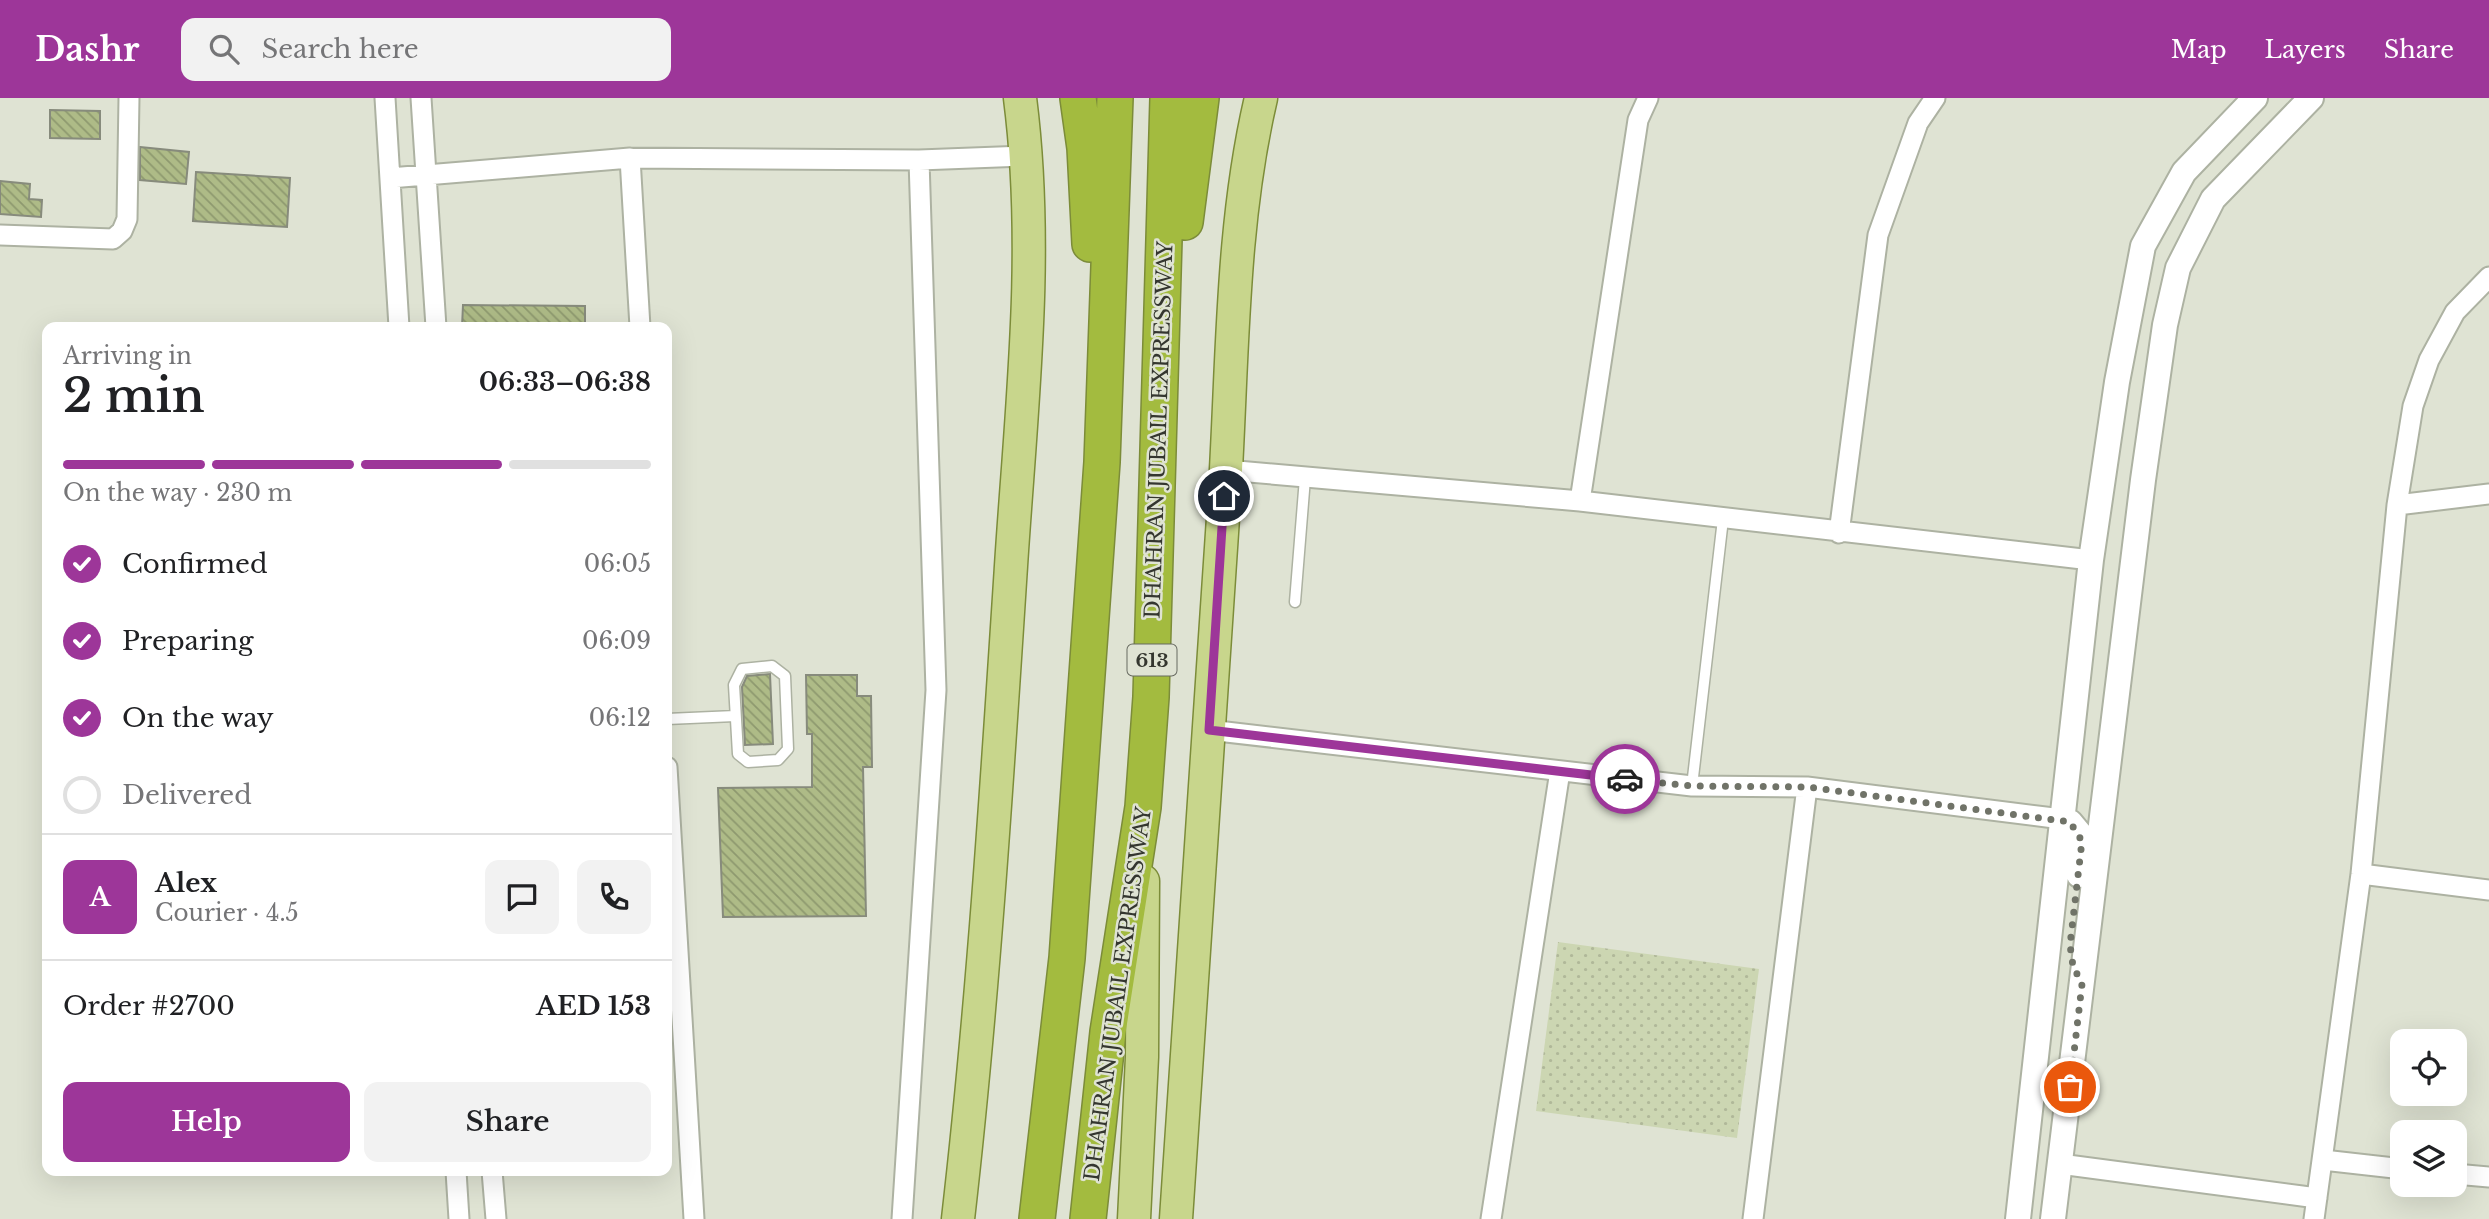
<!DOCTYPE html>
<html lang="en">
<head>
<meta charset="utf-8">
<style>
	body { margin:0; font-family:"Libre Baskerville",serif; background:#f2f2f2; color:#202124; height:100vh; display:flex; flex-direction:column; font-size:26px; white-space:nowrap }
	* { box-sizing:border-box; margin:0 }
	p { font-size:23px; color:#757577 }
	.icon { flex:none; width:38px; height:38px; fill:none; stroke:currentColor; stroke-width:2; stroke-linecap:round; stroke-linejoin:round }
	.map { position:relative; flex:1; overflow:hidden }
	.drawer { position:absolute; left:42px; top:224px; width:630px; height:854px; display:flex; flex-direction:column; background:#fff; border-radius:14px; box-shadow:0 7px 28px #0002 }
	.drawer>* { flex:none }
	.controls { position:absolute; left:2390px; top:931px; display:grid; gap:14px }
	.controls a { display:grid; place-items:center; width:77px; height:77px; border-radius:14px; background:#fff; box-shadow:0 7px 28px #0002; font-size:35px }
	.pin { position:absolute; display:grid; place-items:center; width:60px; height:60px; color:#fff; margin:-30px; border:4px solid #fff; border-radius:50%; box-shadow:0 2px 7px #0007 }
	.courier { position:absolute; display:grid; place-items:center; width:70px; height:70px; margin:-35px; border:5px solid #9d3699; border-radius:50%; background:#fff; color:#222; box-shadow:0 2px 9px #0007 }
	.overview em { font-style:normal; font-weight:600 }
	.overview div { display:flex; flex-direction:column-reverse }
	.overview { display:flex; align-items:center; justify-content:space-between; height:119px; padding:0 21px }
	h1 { font-size:46px; font-weight:600; line-height:52px }
	.bar { display:grid; grid-template-columns:repeat(4,1fr); gap:10px 7px; align-content:center; height:84px; padding:0 21px }
	.bar i { height:9px; border-radius:5px; background:#e0e0e0 }
	.bar .on { background:#9d3699 }
	.bar p { grid-column:span 4 }
	.line { display:flex; align-items:center; gap:18px; padding:0 21px; border-top:2px solid #e0e0e0 }
	.line div { flex:1 }
	.round { display:grid; place-items:center; flex:none; width:74px; height:74px; border-radius:14px; background:#f2f2f2 }
	ol { padding:0 21px; list-style:none }
	li { display:flex; align-items:center; gap:21px; height:77px }
	li p { margin-inline-start:auto }
	li .icon { padding:7px; border-radius:50%; background:#9d3699; color:#fff; stroke-width:4 }
	li:last-child { color:#757577 }
	li i { width:38px; height:38px; border:4px solid #e0e0e0; border-radius:50% }
	.cta { display:flex; gap:14px; margin-top:auto; padding:14px 21px }
	.cta a { flex:1; height:80px; border-radius:14px; background:#9d3699; color:#fff; font-size:28px; font-weight:600; line-height:80px; text-align:center }
	.cta a+a { background:#f2f2f2; color:#202124 }
	header { display:flex; align-items:center; gap:42px; box-sizing:border-box; height:98px; padding:0 35px; background:#9d3699; color:#fff }
	header strong { font-size:33px }
	nav { display:flex; gap:38px; margin-inline-start:auto; font-size:24px }
	.search { width:490px; height:63px; background:#f2f2f2; display:flex; align-items:center; gap:18px; box-sizing:border-box; padding:0 24px; border-radius:14px; color:#757577; font-size:26px }
	.map>svg:first-child { display:block }
	.grass { fill:url(#grass-dots) }
	.building { fill:url(#building-back-hatch); stroke:#878b7c; stroke-width:2 }
	.lines { fill:none; stroke-linecap:round; stroke-linejoin:round }
	.service-casing { stroke:#adb2a2; stroke-width:13 }
	.minor-casing { stroke:#adb2a2; stroke-width:23 }
	.tertiary-casing { stroke:#adb2a2; stroke-width:28 }
	.primary-casing { stroke:#7c8c39; stroke-width:35 }
	.motorway-casing { stroke:#7c8c39; stroke-width:38 }
	.service { stroke:#fff; stroke-width:10 }
	.minor { stroke:#fff; stroke-width:19 }
	.tertiary { stroke:#fff; stroke-width:24 }
	.primary { stroke:#c8d68c; stroke-width:32 }
	.motorway { stroke:#a3bb3f; stroke-width:35 }
	.done { stroke:#707368; stroke-width:7; stroke-dasharray:0 12.6 }
	.route { stroke:#9d3699; stroke-width:9 }
	.labels { text-anchor:middle; stroke-width:5; stroke-linejoin:round; paint-order:stroke }
	.shield { fill:#dfe3d3; stroke:#676a60; stroke-width:2 }
	.shield-label { font-size:19px; font-weight:bold; fill:#34362f }
	.street-label { font-size:21px; fill:#34362f; stroke:#dfe3d3 }
</style>
</head>
<body>
<header>
<strong>Dashr</strong>
<div class="search"><svg class="icon" aria-label="search" viewBox="0 0 24 24"><circle cx="10" cy="10" r="6"/><path d="M15 15l6 6"/></svg>Search here</div>
<nav><a>Map</a><a>Layers</a><a>Share</a></nav>
</header>
<div class="map">
<svg width="2489" height="1121" viewBox="0 0 2489 1121">
	<defs>
		<pattern id="grass-dots" width="8" height="8" patternUnits="userSpaceOnUse" patternTransform="scale(1.75)"><rect width="8" height="8" fill="#ccd6b2"/><path d="M2 2h.1M6 6h.1" fill="none" stroke="#b0b899" stroke-width="1.8" stroke-linecap="round"/></pattern>
		<pattern id="building-back-hatch" width="6" height="6" patternUnits="userSpaceOnUse" patternTransform="scale(1.75)"><rect width="6" height="6" fill="#aebb87"/><path d="M-1 5l2 2M0 0l6 6M5-1l2 2" fill="none" stroke="#8e996f"/></pattern>
	</defs>
	<rect width="100%" height="100%" fill="#dfe3d3"/>
	<path class="grass" d="M1558,844L1759,871L1737,1040L1536,1013Z"/>
	<path class="building" d="M50,12L100,13V41L50,40Z
		M140,49L189,54L186,86L140,82Z
		M196,74L290,80L287,129L193,123Z
		M0,83L30,86L29,101L42,102L41,119L0,116Z
		M463,207L585,208V229H462Z
		M770,576L773,646L745,647L742,589L747,578Z
		M806,577H857V598H871L872,669H863L866,818L723,819L718,690L812,689V636H807Z"/>
	<g class="lines">
		<defs>
			<path id="service" d="M1295,504L1305,380
				M772,568L785,578L788,651L778,662L748,664L738,656L734,587L742,571Z
				M667,621L735,618
				M1692,688L1723,421"/>
			<path id="minor" d="M385,0L399,229
				M421,0L436,229
				M630,60L640,229
				M919,62L1027,58
				M390,80L630,60L919,62L936,592L902,1121
				M0,137L113,141L122,133L127,121L129,0
				M1226,372L1580,403L2091,462
				M1580,403L1638,22L1648,0
				M2397,407L2489,396
				M1839,435L1878,137L1918,25L1935,0
				M1209,632L1692,688L1807,689L2062,721
				M667,669L694,1121
				M2361,776L2489,792
				M2323,1062L2403,1071
				M2060,1066L2317,1100
				M456,1073L459,1121
				M492,1073L496,1121
				M2455,1076L2489,1079
				M1491,1121L1560,673
				M1753,1121L1807,689
				M2314,1121L2361,776L2397,407L2413,308L2429,262L2455,214L2489,179"/>
			<path id="tertiary" d="M2062,721L2070,724L2080,736L2079,777
				M2018,1121L2091,462L2117,284L2143,148L2184,74L2255,0
				M2053,1121L2143,382L2165,227L2178,170L2213,101L2311,0"/>
			<path id="primary" d="M958,1121C983,904 997,685 1011,468C1021,312 1040,155 1020,0
				M1134,1121L1142,959L1143,783
				M1176,1121C1192,882 1208,643 1224,405C1233,270 1230,132 1261,0"/>
			<path id="motorway" d="M1078,0L1085,50L1090,146
				M1185,124L1201,0
				M1037,1121L1067,860L1102,364L1115,0
				M1088,1121L1108,934L1143,709L1151,599L1168,0"/>
		</defs>
		<use href="#service" class="service-casing"/>
		<use href="#minor" class="minor-casing"/>
		<use href="#tertiary" class="tertiary-casing"/>
		<use href="#primary" class="primary-casing"/>
		<use href="#motorway" class="motorway-casing"/>
		<use href="#service" class="service"/>
		<use href="#minor" class="minor"/>
		<use href="#tertiary" class="tertiary"/>
		<use href="#primary" class="primary"/>
		<use href="#motorway" class="motorway"/>
	</g>
	<g class="lines">
		<path class="done" d="M1625,681L1692,688L1807,689L2070,724L2082,743L2070,847L2073,868L2082,886L2070,989"/>
		<path class="route" d="M1224,398L1209,632L1625,681"/>
	</g>
	<g class="labels">
		<rect class="shield" x="1127.5" y="546.5" width="49" height="31" rx="5"/>
		<g class="shield-label">
			<text x="1152" y="569">613</text>
		</g>
		<g class="street-label">
			<text transform="translate(1159 332) rotate(-88)" y="7">DHAHRAN JUBAIL EXPRESSWAY</text>
			<text transform="translate(1118 896) rotate(-82)" y="7">DHAHRAN JUBAIL EXPRESSWAY</text>
		</g>
	</g>
</svg>
<div class="controls">
<a><svg class="icon" aria-label="locate" viewBox="0 0 24 24"><circle cx="12" cy="12" r="6"/><path d="M12 2v4M12 18v4M2 12h4M18 12h4"/></svg></a>
<a><svg class="icon" aria-label="layers" viewBox="0 0 24 24"><path d="M12 4l9 5-9 5-9-5zM3 14l9 5 9-5"/></svg></a>
</div>
<div class="pin" style="left:2070px;top:989px;background:#ea580c"><svg class="icon" aria-label="bag" viewBox="0 0 24 24"><path d="M5 8h14l-1 12H6zM9 8a3 3 0 0 1 6 0"/></svg></div>
<div class="pin" style="left:1224px;top:398px;background:#1f2937"><svg class="icon" aria-label="home" viewBox="0 0 24 24"><path d="M3 11l9-7 9 7M6 9v11h12V9"/></svg></div>
<div class="courier" style="left:1625px;top:681px"><svg class="icon" aria-label="car" viewBox="0 0 24 24"><path d="M5 17H2v-5l4-1 3-4h7l3 4 3 1v5h-3M9 17h6M6 11h13"/><circle cx="7" cy="17" r="2"/><circle cx="17" cy="17" r="2"/></svg></div>
<section class="drawer">
<div class="overview"><div><h1>2 min</h1><p>Arriving in</p></div><em>06:33–06:38</em></div>
<div class="bar"><i class="on"></i><i class="on"></i><i class="on"></i><i></i><p>On the way · 230 m</p></div>
<ol>
<li><svg class="icon" aria-label="check" viewBox="0 0 24 24"><path d="M5 12l5 5 9-10"/></svg>Confirmed<p>06:05</p></li>
<li><svg class="icon" aria-label="check" viewBox="0 0 24 24"><path d="M5 12l5 5 9-10"/></svg>Preparing<p>06:09</p></li>
<li><svg class="icon" aria-label="check" viewBox="0 0 24 24"><path d="M5 12l5 5 9-10"/></svg>On the way<p>06:12</p></li>
<li><i></i>Delivered</li>
</ol>
<div class="line" style="height:126px"><b class="round" style="background:#9d3699;color:#fff">A</b><div><b>Alex</b><p>Courier · 4.5</p></div><a class="round"><svg class="icon" aria-label="chat" viewBox="0 0 24 24"><path d="M4 5h16v11H9l-5 4z"/></svg></a><a class="round"><svg class="icon" aria-label="phone" viewBox="0 0 24 24"><path d="M5 4h4l2 5-3 2q2 4 5 5l2-3 5 2v4C11 20 4 13 5 4z"/></svg></a></div>
<div class="line" style="height:91px"><div>Order #2700</div><b>AED 153</b></div>
<div class="cta"><a>Help</a><a>Share</a></div>
</section>
</div>
</body>
</html>
